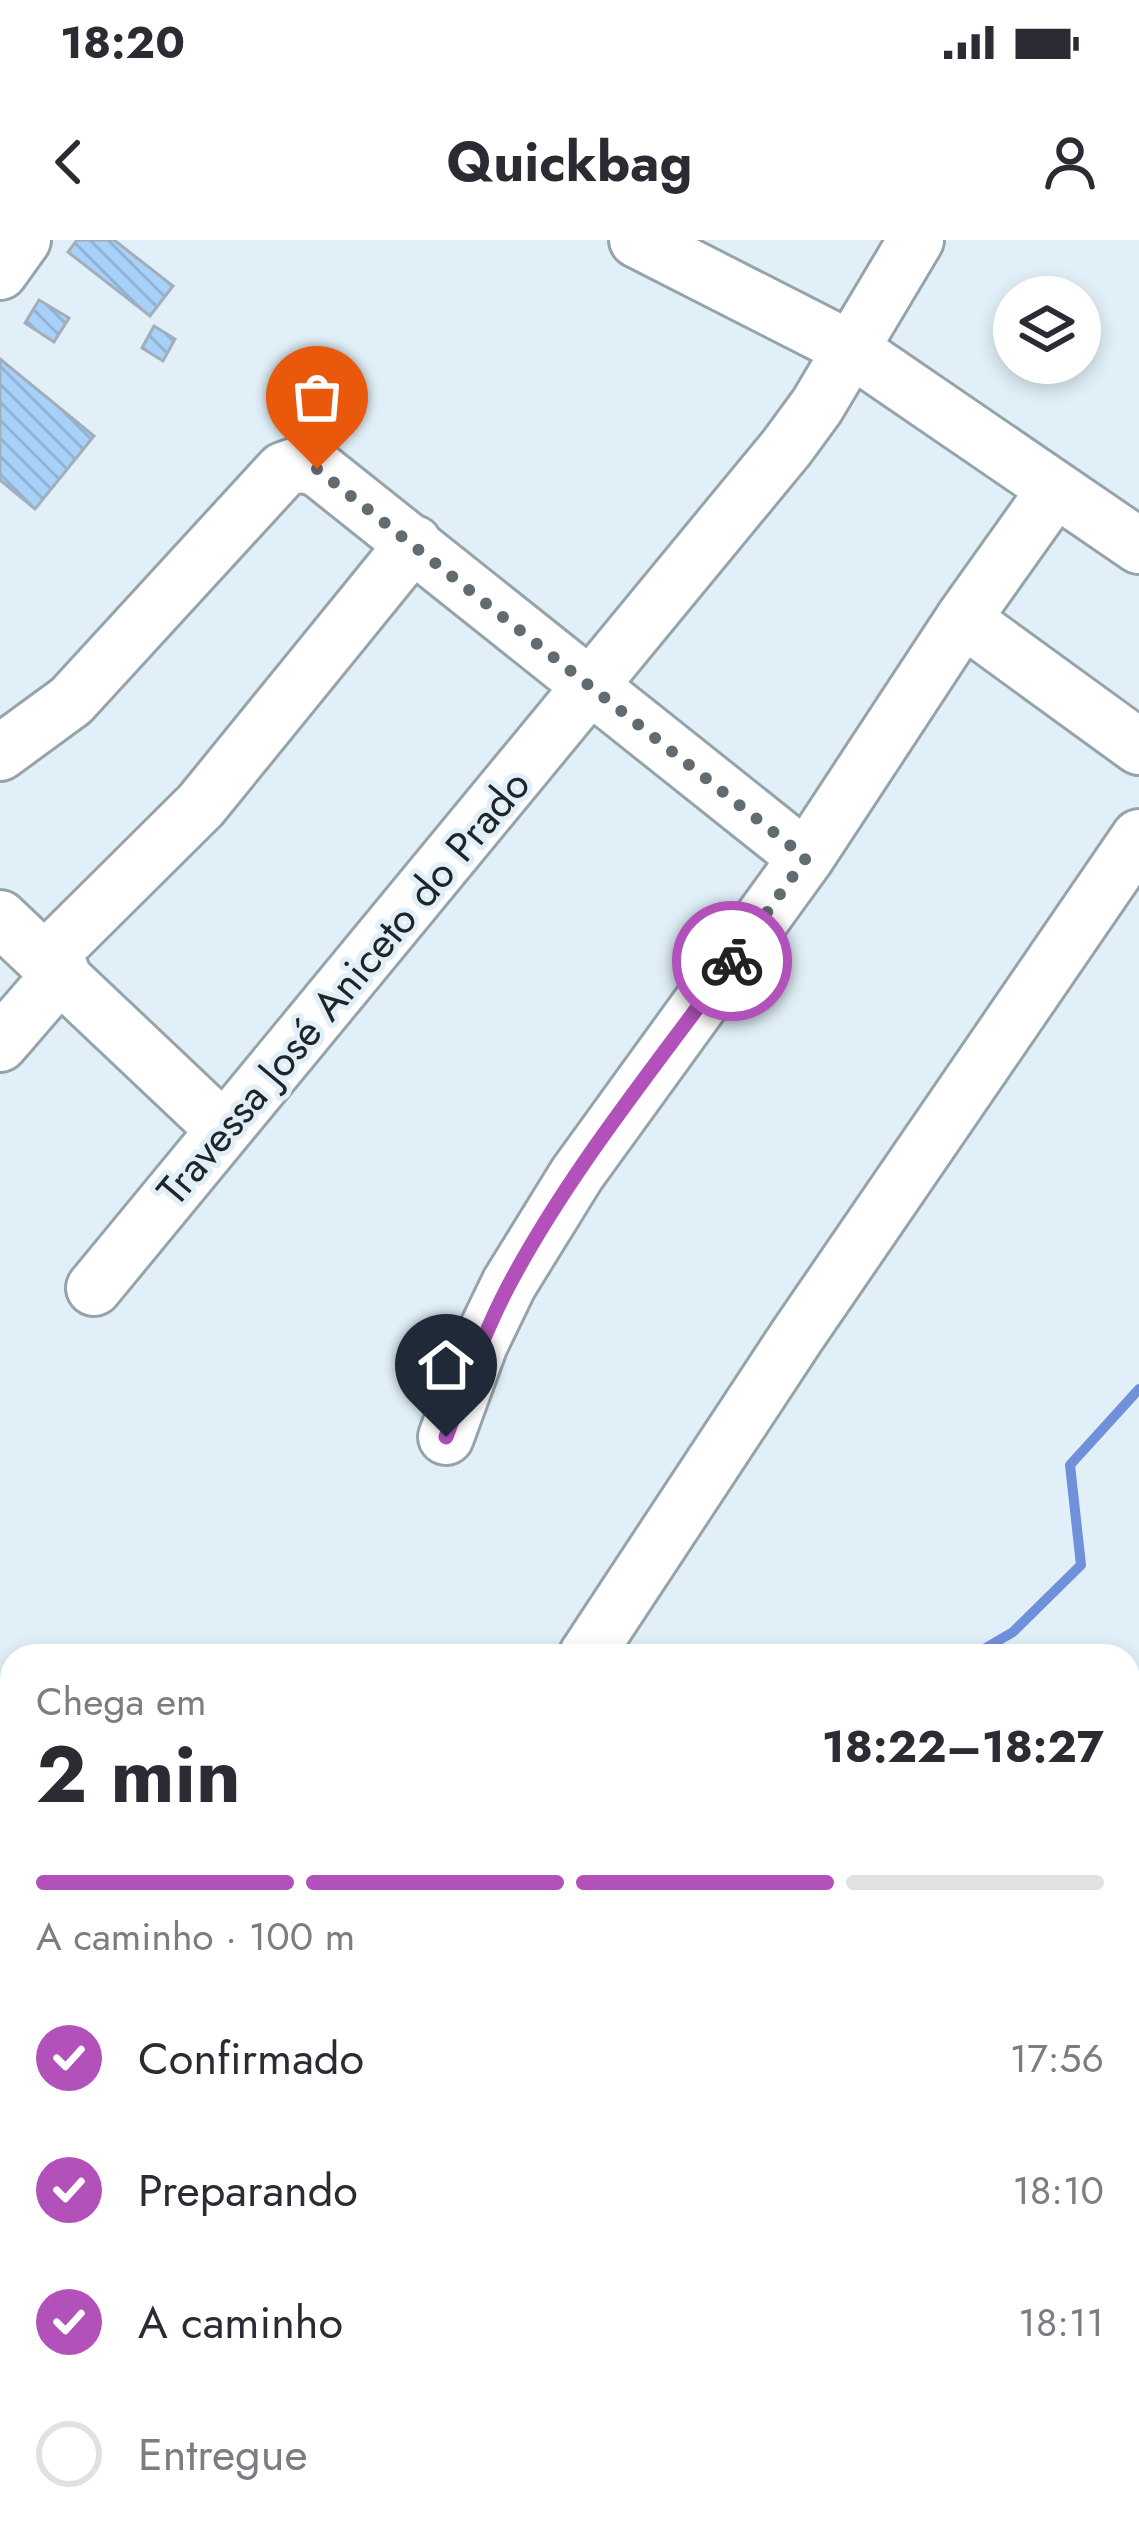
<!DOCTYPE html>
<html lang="pt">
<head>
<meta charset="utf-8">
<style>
	body { margin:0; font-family:Jost,sans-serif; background:#f7f7f7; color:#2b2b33; height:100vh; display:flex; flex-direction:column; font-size:45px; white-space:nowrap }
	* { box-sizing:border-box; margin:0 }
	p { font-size:39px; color:#7c7c81 }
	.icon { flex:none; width:66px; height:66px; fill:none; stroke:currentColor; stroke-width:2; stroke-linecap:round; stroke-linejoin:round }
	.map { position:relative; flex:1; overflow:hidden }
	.side { position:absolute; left:0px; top:1404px; width:1140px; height:900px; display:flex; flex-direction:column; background:#fff; border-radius:36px 36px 0 0; box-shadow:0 6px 18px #0003 }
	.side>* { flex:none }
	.controls { position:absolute; left:993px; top:36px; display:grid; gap:24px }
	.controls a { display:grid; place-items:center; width:108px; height:108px; border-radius:50%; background:#fff; box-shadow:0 6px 18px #0003; font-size:60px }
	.pin { position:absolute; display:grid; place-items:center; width:102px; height:102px; color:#fff; margin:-123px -51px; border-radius:50% 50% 50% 0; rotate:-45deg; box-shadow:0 0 12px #0007 }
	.pin .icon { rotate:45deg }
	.courier { position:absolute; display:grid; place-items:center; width:120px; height:120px; margin:-60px; border:9px solid #b151b9; border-radius:50%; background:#fff; color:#222; box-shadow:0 3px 15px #0007 }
	.overview em { font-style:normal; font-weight:700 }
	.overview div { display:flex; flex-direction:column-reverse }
	.overview { display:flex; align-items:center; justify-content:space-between; height:204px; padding:0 36px }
	h1 { font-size:78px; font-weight:700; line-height:90px }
	.bar { display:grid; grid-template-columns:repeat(4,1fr); gap:18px 12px; align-content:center; height:144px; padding:0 36px }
	.bar i { height:15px; border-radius:9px; background:#e1e1e2 }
	.bar .active { background:#b151b9 }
	.bar p { grid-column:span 4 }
	ol { padding:0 36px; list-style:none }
	li { display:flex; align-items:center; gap:36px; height:132px }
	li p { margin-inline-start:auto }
	li .icon { padding:12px; border-radius:50%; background:#b151b9; color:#fff; stroke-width:4 }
	li:last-child { color:#7c7c81 }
	li i { width:66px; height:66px; border:6px solid #e1e1e2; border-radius:50% }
	.status { display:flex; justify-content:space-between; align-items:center; height:84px; padding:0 60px; background:#fff; direction:ltr }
	.status svg { height:33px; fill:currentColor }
	header { display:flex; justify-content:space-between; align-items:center; height:156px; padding:0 36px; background:#fff; font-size:54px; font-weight:700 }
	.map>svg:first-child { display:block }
	.forest { fill:url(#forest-firs) }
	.water { fill:#7190db }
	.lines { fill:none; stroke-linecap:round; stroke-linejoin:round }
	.stream { stroke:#7190db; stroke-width:10 }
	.building { fill:url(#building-back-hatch); stroke:#a3aeb8; stroke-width:3 }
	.minor-casing { stroke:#95a3aa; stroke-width:60 }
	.minor { stroke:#fff; stroke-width:54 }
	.rail-casing { stroke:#747e83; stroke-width:14 }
	.rail { stroke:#e1f0f8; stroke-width:9; stroke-dasharray:27; stroke-linecap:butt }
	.done { stroke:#626b70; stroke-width:12; stroke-dasharray:0 21.6 }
	.route { stroke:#b151b9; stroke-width:15 }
	.labels { text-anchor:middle; stroke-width:10; stroke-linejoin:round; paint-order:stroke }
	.street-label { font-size:42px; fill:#1e2427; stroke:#e1f0f8 }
</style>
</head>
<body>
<div class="status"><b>18:20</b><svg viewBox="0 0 49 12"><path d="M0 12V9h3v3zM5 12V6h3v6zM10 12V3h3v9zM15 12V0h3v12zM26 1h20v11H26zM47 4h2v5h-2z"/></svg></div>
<header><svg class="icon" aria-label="back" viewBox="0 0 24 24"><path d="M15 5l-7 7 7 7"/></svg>Quickbag<svg class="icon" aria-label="person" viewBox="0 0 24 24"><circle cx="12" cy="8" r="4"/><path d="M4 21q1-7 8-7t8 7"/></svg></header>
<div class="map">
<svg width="1139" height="2304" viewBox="0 0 1139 2304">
	<defs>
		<pattern id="forest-firs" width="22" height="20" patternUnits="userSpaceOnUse" patternTransform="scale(3)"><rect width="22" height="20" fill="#9fe0fd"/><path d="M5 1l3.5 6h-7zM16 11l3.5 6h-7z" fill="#88c0d9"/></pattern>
		<pattern id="building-back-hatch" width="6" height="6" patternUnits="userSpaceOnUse" patternTransform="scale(3)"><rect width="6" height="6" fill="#a7d1f8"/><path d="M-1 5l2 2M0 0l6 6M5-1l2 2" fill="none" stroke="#8fb3d5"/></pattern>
	</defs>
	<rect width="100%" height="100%" fill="#e1f0f8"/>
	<path class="forest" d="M0,2179L12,2194V2292H71L72,2304H0Z"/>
	<path class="water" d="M0,1992L12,1998V2194L0,2179Z
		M71,2292H228L225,2304H72Z"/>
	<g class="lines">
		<path class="stream" d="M972,1416L1013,1392L1081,1325L1070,1225L1139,1149
			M0,1782L12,1789"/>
	</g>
	<path class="building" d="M77,0H114L173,46L150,76L68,12Z
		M39,60L69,78L54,102L25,83Z
		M154,86L175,99L163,121L142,108Z
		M0,119L94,196L35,269L0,240Z"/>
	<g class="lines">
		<defs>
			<path id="minor" d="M637,0L851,109L1139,306
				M0,32L23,0
				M963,379L1139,507
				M0,513L71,461L283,230L300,224L318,229L806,618
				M0,678L224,890
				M47,718L201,565L414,303
				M0,804L62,732
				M94,1048L787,207L817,166L916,0
				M446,1197L480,1104L509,1044L577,934L806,618L963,379L1054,251
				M586,1416L797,1096L1139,597
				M0,1628L12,1644
				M1128,1811L1139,1805
				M1128,1930L1139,1959
				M1128,2131L1139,2128"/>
		</defs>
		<use href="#minor" class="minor-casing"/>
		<use href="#minor" class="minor"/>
		<defs>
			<path id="rail" d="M0,1650L12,1663
				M548,2292L558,2304"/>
		</defs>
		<use href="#rail" class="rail-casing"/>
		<use href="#rail" class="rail"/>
	</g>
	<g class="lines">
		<path class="done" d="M317,229L806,618L732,721"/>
		<path class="route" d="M446,1197C465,1146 483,1094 509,1045C570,930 655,827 732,721"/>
	</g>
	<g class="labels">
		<g class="street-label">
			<text transform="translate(343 747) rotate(-50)" y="15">Travessa José Aniceto do Prado</text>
		</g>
	</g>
</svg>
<div class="controls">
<a><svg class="icon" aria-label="layers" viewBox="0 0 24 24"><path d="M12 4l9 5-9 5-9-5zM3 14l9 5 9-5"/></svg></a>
</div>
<div class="pin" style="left:317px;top:229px;background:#ea580c"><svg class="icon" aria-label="bag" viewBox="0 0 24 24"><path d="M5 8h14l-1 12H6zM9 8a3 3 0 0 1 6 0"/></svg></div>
<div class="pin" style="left:446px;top:1197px;background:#1f2937"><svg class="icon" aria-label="home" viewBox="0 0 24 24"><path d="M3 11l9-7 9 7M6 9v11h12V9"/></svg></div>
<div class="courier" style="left:732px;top:721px"><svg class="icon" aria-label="bike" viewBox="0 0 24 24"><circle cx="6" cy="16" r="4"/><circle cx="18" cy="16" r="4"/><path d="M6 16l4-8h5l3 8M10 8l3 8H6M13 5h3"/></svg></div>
<section class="side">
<div class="overview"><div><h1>2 min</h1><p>Chega em</p></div><em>18:22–18:27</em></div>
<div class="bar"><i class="active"></i><i class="active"></i><i class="active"></i><i></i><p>A caminho · 100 m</p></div>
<ol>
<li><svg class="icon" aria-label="check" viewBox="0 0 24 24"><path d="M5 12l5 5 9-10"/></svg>Confirmado<p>17:56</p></li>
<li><svg class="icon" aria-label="check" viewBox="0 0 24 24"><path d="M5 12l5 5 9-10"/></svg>Preparando<p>18:10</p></li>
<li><svg class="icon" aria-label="check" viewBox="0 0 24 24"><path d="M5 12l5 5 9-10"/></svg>A caminho<p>18:11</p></li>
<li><i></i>Entregue</li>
</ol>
</section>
</div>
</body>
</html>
